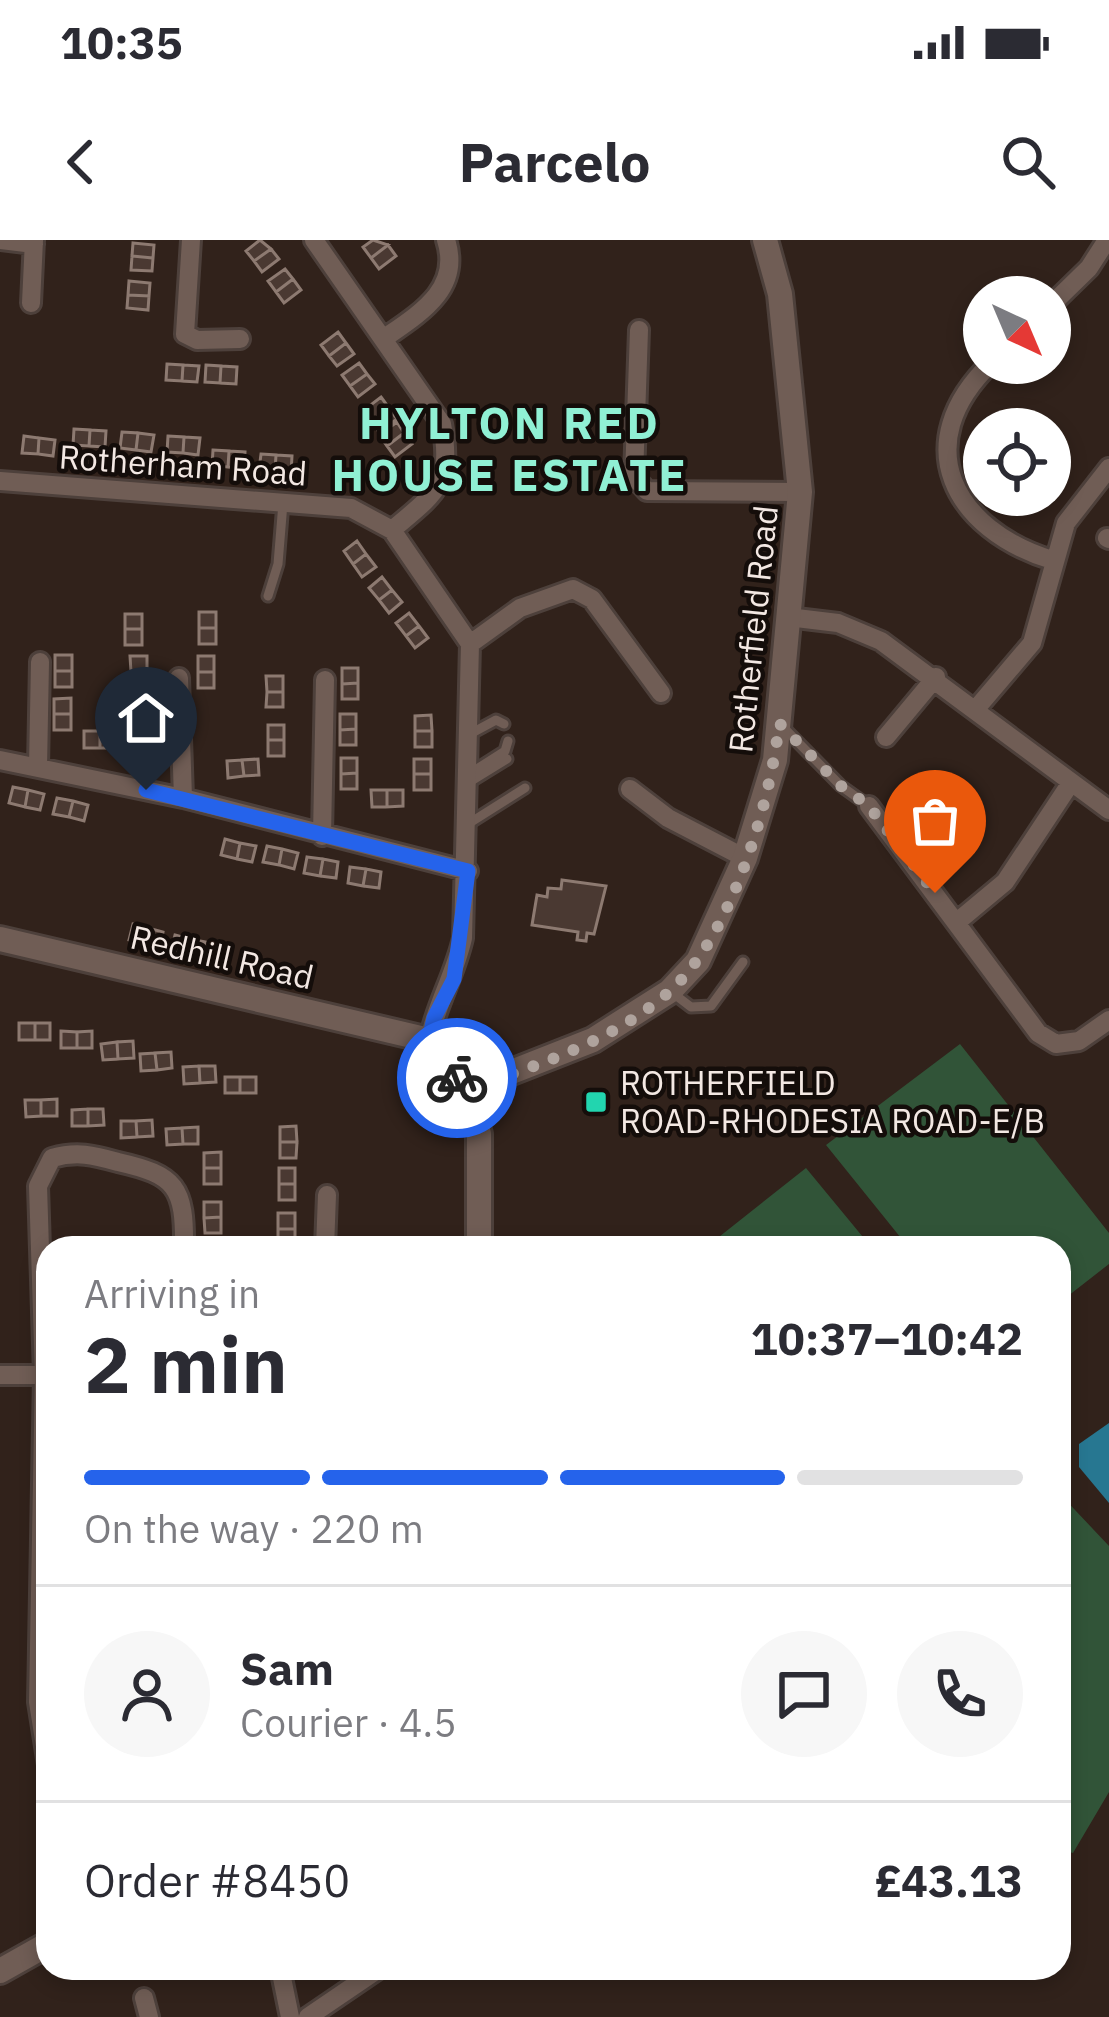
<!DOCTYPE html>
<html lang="en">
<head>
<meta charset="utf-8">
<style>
	body { margin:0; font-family:"IBM Plex Sans",sans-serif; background:#f7f7f7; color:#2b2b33; height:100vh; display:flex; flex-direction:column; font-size:45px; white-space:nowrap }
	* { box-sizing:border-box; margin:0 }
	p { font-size:39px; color:#7c7c81 }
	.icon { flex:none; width:66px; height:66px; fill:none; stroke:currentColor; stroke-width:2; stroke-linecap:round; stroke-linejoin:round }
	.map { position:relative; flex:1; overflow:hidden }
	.panel { position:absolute; left:36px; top:996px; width:1035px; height:744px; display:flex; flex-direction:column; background:#fff; border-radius:36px; box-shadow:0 6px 18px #0003 }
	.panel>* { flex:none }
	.needle { width:78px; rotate:136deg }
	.tools { position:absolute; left:963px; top:36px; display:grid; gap:24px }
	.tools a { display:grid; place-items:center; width:108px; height:108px; border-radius:50%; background:#fff; box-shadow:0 6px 18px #0003; font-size:60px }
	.pin { position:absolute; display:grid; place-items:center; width:102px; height:102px; color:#fff; margin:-123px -51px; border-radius:50% 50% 50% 0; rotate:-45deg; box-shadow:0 0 12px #0007 }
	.pin .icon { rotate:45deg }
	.courier { position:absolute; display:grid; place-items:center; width:120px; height:120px; margin:-60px; border:9px solid #2563eb; border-radius:50%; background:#fff; color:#222; box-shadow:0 3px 15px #0007 }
	.head em { font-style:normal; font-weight:700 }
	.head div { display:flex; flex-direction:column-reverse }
	.head { display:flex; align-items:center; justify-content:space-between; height:204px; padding:0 48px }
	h1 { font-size:78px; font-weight:700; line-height:90px }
	.bar { display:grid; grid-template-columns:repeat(4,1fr); gap:18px 12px; align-content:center; height:144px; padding:0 48px }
	.bar i { height:15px; border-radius:9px; background:#e1e1e2 }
	.bar .on { background:#2563eb }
	.bar p { grid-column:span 4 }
	.line { display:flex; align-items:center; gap:30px; padding:0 48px; border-top:3px solid #e1e1e2 }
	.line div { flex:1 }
	.round { display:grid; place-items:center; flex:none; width:126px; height:126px; border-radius:63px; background:#f7f7f7 }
	.status { display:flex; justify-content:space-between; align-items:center; height:84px; padding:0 60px; background:#fff; direction:ltr }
	.status svg { height:33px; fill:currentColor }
	header { display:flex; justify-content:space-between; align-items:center; height:156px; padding:0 48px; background:#fff; font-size:54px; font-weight:700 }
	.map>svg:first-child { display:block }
	.green { fill:#315438 }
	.water { fill:#277791 }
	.building { fill:#4a3932; stroke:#8d7a71; stroke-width:3 }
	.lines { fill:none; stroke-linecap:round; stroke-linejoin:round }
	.lane-casing { stroke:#4d403b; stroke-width:15 }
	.street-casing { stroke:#4d403b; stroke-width:24 }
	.secondary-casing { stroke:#4d403b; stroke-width:30 }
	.lane { stroke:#705d55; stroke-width:9 }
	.street { stroke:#705d55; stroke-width:18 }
	.secondary { stroke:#705d55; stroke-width:24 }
	.done { stroke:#afa39d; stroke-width:12; stroke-dasharray:0 21.6 }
	.route { stroke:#2563eb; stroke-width:15 }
	.poi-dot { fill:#22d5af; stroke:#140d0a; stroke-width:4.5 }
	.labels { text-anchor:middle; stroke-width:9; stroke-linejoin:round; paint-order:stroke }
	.street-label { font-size:33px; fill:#f3e8e3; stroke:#140d0a }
	.poi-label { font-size:33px; fill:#f3e8e3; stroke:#140d0a; text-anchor:start }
	.district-label { font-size:45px; font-weight:bold; letter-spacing:3px; fill:#90f0d4; stroke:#140d0a }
</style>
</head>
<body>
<div class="status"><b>10:35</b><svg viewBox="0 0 49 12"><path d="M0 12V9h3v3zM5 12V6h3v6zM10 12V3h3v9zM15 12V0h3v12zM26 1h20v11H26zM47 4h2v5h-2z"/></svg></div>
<header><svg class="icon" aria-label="back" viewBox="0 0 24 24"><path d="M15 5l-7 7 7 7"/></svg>Parcelo<svg class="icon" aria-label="search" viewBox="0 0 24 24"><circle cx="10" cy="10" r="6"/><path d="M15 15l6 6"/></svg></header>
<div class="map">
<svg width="1109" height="1777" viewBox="0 0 1109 1777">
	<rect width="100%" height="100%" fill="#31221b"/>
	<path class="green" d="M960,804L1109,993V1024L1059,1063V1008H909L826,905Z
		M806,928L872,1008H705Z
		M1059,1253L1109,1306V1552L1073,1613L1059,1609Z"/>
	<path class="water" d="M1109,1183V1263L1079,1227V1204Z"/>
	<path class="building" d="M260,0L271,9L254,21L246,11Z
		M373,0L388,5L371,18L363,7Z
		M133,3L154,5L153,18L132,16Z
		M388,5L396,16L379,29L371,18Z
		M271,9L279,19L262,32L254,21Z
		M132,16L153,18L152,31L131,30Z
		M285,29L293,39L276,52L268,41Z
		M293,39L301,50L284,63L276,52Z
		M129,41L150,43L149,56L128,55Z
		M128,55L149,56L148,70L127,68Z
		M338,92L346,103L329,116L321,105Z
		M346,103L354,114L337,126L329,116Z
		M359,123L367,134L350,146L342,135Z
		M167,124L183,125L182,141L166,140Z
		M183,125L199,126L197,142L182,141Z
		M206,125L221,126L220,143L205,142Z
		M221,126L237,127L236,144L220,143Z
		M367,134L375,144L358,157L350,146Z
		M381,157L389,168L372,181L364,170Z
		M389,168L397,179L379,192L372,181Z
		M397,182L404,193L387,206L379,195Z
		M74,189L90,190L89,206L73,205Z
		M90,190L106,191L105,207L89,206Z
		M122,192L138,193L136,210L120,208Z
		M138,193L154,195L151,212L136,210Z
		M404,193L412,204L395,217L387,206Z
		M24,196L39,198L38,214L22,213Z
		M168,196L184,197L183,213L167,212Z
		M184,197L200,198L198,215L183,213Z
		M39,198L55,200L53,216L38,214Z
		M213,210L229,211L228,227L212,226Z
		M229,211L245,212L244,228L228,227Z
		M261,214L276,215L275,231L259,230Z
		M276,215L292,216L291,233L275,231Z
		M357,301L366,314L353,324L344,311Z
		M366,314L376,327L362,337L353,324Z
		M382,337L392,350L379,360L369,348Z
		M392,350L402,362L389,373L379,360Z
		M199,372H216V388H199Z
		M409,373L419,386L406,396L396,383Z
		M125,374H142V389H125Z
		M419,386L428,398L415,408L406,396Z
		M199,388H216V404H199Z
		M125,389H142V405H125Z
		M55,415H72V431H55Z
		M130,416H147V432H131Z
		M198,416H214V432H198Z
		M342,428H358V443L342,444Z
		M55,431H72V447H55Z
		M131,432H147V448H130Z
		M198,432H214V448H198Z
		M266,436H283V452H267Z
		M358,443V459H342V444Z
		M267,452H283V467H266Z
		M71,458V474H54V459Z
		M130,462H147V478H130Z
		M54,474H71V490H54Z
		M340,474H356V489L340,490Z
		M431,475L432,491H415V476Z
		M130,478H147V493H130Z
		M268,485H284V500H268Z
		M356,489V505H340V490Z
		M84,491H100V508H84Z
		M100,491H116V508H100Z
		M415,491H432V507H415Z
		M268,500H284V516H268Z
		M341,518H357V533L341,534Z
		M258,519L259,535L244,536L242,520Z
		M414,519H431V534H414Z
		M242,520L244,536L228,538L227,521Z
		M357,533V549H341V534Z
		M414,534H431V550H414Z
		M13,547L28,550L25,567L9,563Z
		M28,550L44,554L40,570L25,567Z
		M371,550H387V567H372Z
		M387,550H403V566L387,567Z
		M57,558L73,561L69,577L53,574Z
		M73,561L88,565L84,581L69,577Z
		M225,599L240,603L237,619L221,615Z
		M240,603L256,606L252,622L237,619Z
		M267,606L282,609L279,625L263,622Z
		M282,609L298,613L294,629L279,625Z
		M307,617L323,619L320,636L304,633Z
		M323,619L338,622L336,638L320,636Z
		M350,627L366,629L363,646L348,643Z
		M366,629L381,632L379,648L363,646Z
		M562,640L606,646L594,694L587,693L586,701L577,700L578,692L532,685L537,655L547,657L548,648L561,649Z
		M133,684L148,688L144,704L129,700Z
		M148,688L163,692L160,708L144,704Z
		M175,695L190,699L186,715L171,711Z
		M190,699L205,702L201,718L186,715Z
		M19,783H35V800H19Z
		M35,783H50V800H35Z
		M61,791L77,792V808H61Z
		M92,791V808H77V792Z
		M133,801L134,818L118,819L117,802Z
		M117,802L118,819L103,820L101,804Z
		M171,812L172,828L157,830L155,813Z
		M155,813L157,830L141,831L140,814Z
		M199,826L200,843L184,844L183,827Z
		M199,826H215L216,842L200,843Z
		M225,837H240V853H225Z
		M240,837H256V853H240Z
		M57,859V876H41V860Z
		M25,860H41V876L26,877Z
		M88,869V886H72V870Z
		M88,869H103L104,885L88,886Z
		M152,880L153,896L137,897L136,881Z
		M121,881H136L137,897L121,898Z
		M296,886L297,902H280V887Z
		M198,887V904H183L182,888Z
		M182,888L183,904L167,905L166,889Z
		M280,902H297L296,918H280Z
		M221,912V928H204V913Z
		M204,928H221V944H204Z
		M279,928H295V944H279Z
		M279,944H295V960H279Z
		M204,962H221V977L204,978Z
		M278,973H295V989H278Z
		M221,977V993H205L204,978Z
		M278,989H295V1005H278Z"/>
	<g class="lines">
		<defs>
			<path id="lane" d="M268,356L278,324L283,263
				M781,485L841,546L869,566
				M470,494L496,480L504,484
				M469,534L505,511L508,501
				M468,543L507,519
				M468,584L525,548
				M674,754L691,767L711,766L743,722"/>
			<path id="street" d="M1,0L34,4
				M191,0L185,94L197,100L240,99
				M314,0L442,184C453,244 436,253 392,290
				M31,63L34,0
				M1050,66L1089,28L1107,0
				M639,90L634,237L647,251L800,252
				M383,99C419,74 462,49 446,0
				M991,123C907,204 954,290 1052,320
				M0,241L351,268L392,290L470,404L463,698C455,734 436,765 429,800
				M1107,298L1109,299
				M788,377L838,383L881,401L1109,570
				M470,404L520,368L573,349L592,359L661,453
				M179,438L183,558
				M975,470L1032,403L1066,283L1109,228
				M886,497L936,437
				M0,520L183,558L468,631
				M38,527L40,422
				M630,549L668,578L745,618
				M869,566L1038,793L1056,804L1079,801L1109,780
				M322,596L325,440
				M957,682L1005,642L1070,544
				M325,1008L327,955
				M0,1135H48
				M48,1525L38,1462L44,1135L38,946L52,918C77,911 93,915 118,922C176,935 185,947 184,1008
				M280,1728L290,1777
				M144,1758L149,1777
				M308,1777L380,1728"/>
			<path id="secondary" d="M0,699L429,800L466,850L479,894V1008
				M466,850L593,800L670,751L698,721L745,618L775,520L800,252L780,54L765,0
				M0,1731L48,1704"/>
		</defs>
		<use href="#lane" class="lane-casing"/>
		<use href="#street" class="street-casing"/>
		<use href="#secondary" class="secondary-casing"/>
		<use href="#lane" class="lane"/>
		<use href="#street" class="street"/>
		<use href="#secondary" class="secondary"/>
	</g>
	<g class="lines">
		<path class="done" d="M457,838L466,850C535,826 615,801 671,750C731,696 771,562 779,483L841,546L869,566L935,653"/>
		<path class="route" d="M146,550L468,631L454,739L434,778L429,800L457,838"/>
	</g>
	<rect class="poi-dot" x="584" y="850" width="24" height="24" rx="6"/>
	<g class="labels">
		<g class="street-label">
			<text transform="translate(183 225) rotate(4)" y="12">Rotherham Road</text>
			<text transform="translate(753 389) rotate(-84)" y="12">Rotherfield Road</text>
			<text transform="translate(222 717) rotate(13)" y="12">Redhill Road</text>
		</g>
		<g class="poi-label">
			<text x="620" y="855">ROTHERFIELD<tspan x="620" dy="38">ROAD-RHODESIA ROAD-E/B</tspan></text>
		</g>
		<g class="district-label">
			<text x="510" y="199">HYLTON RED<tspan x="510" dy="52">HOUSE ESTATE</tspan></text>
		</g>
	</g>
</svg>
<div class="tools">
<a><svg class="needle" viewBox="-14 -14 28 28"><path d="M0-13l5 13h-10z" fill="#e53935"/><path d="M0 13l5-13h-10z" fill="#7c7c81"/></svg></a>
<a><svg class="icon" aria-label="locate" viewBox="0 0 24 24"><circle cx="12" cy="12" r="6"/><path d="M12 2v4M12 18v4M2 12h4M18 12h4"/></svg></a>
</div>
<div class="pin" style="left:935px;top:653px;background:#ea580c"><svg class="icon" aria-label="bag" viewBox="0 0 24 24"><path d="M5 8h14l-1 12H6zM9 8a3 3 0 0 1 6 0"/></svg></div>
<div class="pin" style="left:146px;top:550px;background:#1f2937"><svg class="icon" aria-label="home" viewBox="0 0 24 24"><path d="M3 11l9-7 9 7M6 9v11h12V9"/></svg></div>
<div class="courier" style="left:457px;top:838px"><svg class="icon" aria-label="bike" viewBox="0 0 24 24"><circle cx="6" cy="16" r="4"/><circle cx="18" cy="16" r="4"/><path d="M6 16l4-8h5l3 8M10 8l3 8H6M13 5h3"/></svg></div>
<section class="panel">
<div class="head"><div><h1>2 min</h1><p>Arriving in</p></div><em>10:37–10:42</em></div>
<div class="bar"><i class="on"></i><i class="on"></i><i class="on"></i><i></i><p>On the way · 220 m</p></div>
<div class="line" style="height:216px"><a class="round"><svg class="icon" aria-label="person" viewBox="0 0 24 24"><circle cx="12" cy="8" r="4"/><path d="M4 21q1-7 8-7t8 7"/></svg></a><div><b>Sam</b><p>Courier · 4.5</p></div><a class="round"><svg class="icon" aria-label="chat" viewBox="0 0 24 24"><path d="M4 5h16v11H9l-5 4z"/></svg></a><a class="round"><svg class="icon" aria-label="phone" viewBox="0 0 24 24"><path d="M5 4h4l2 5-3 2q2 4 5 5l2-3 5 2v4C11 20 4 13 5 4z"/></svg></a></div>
<div class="line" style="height:156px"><div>Order #8450</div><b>£43.13</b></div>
</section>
</div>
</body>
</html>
